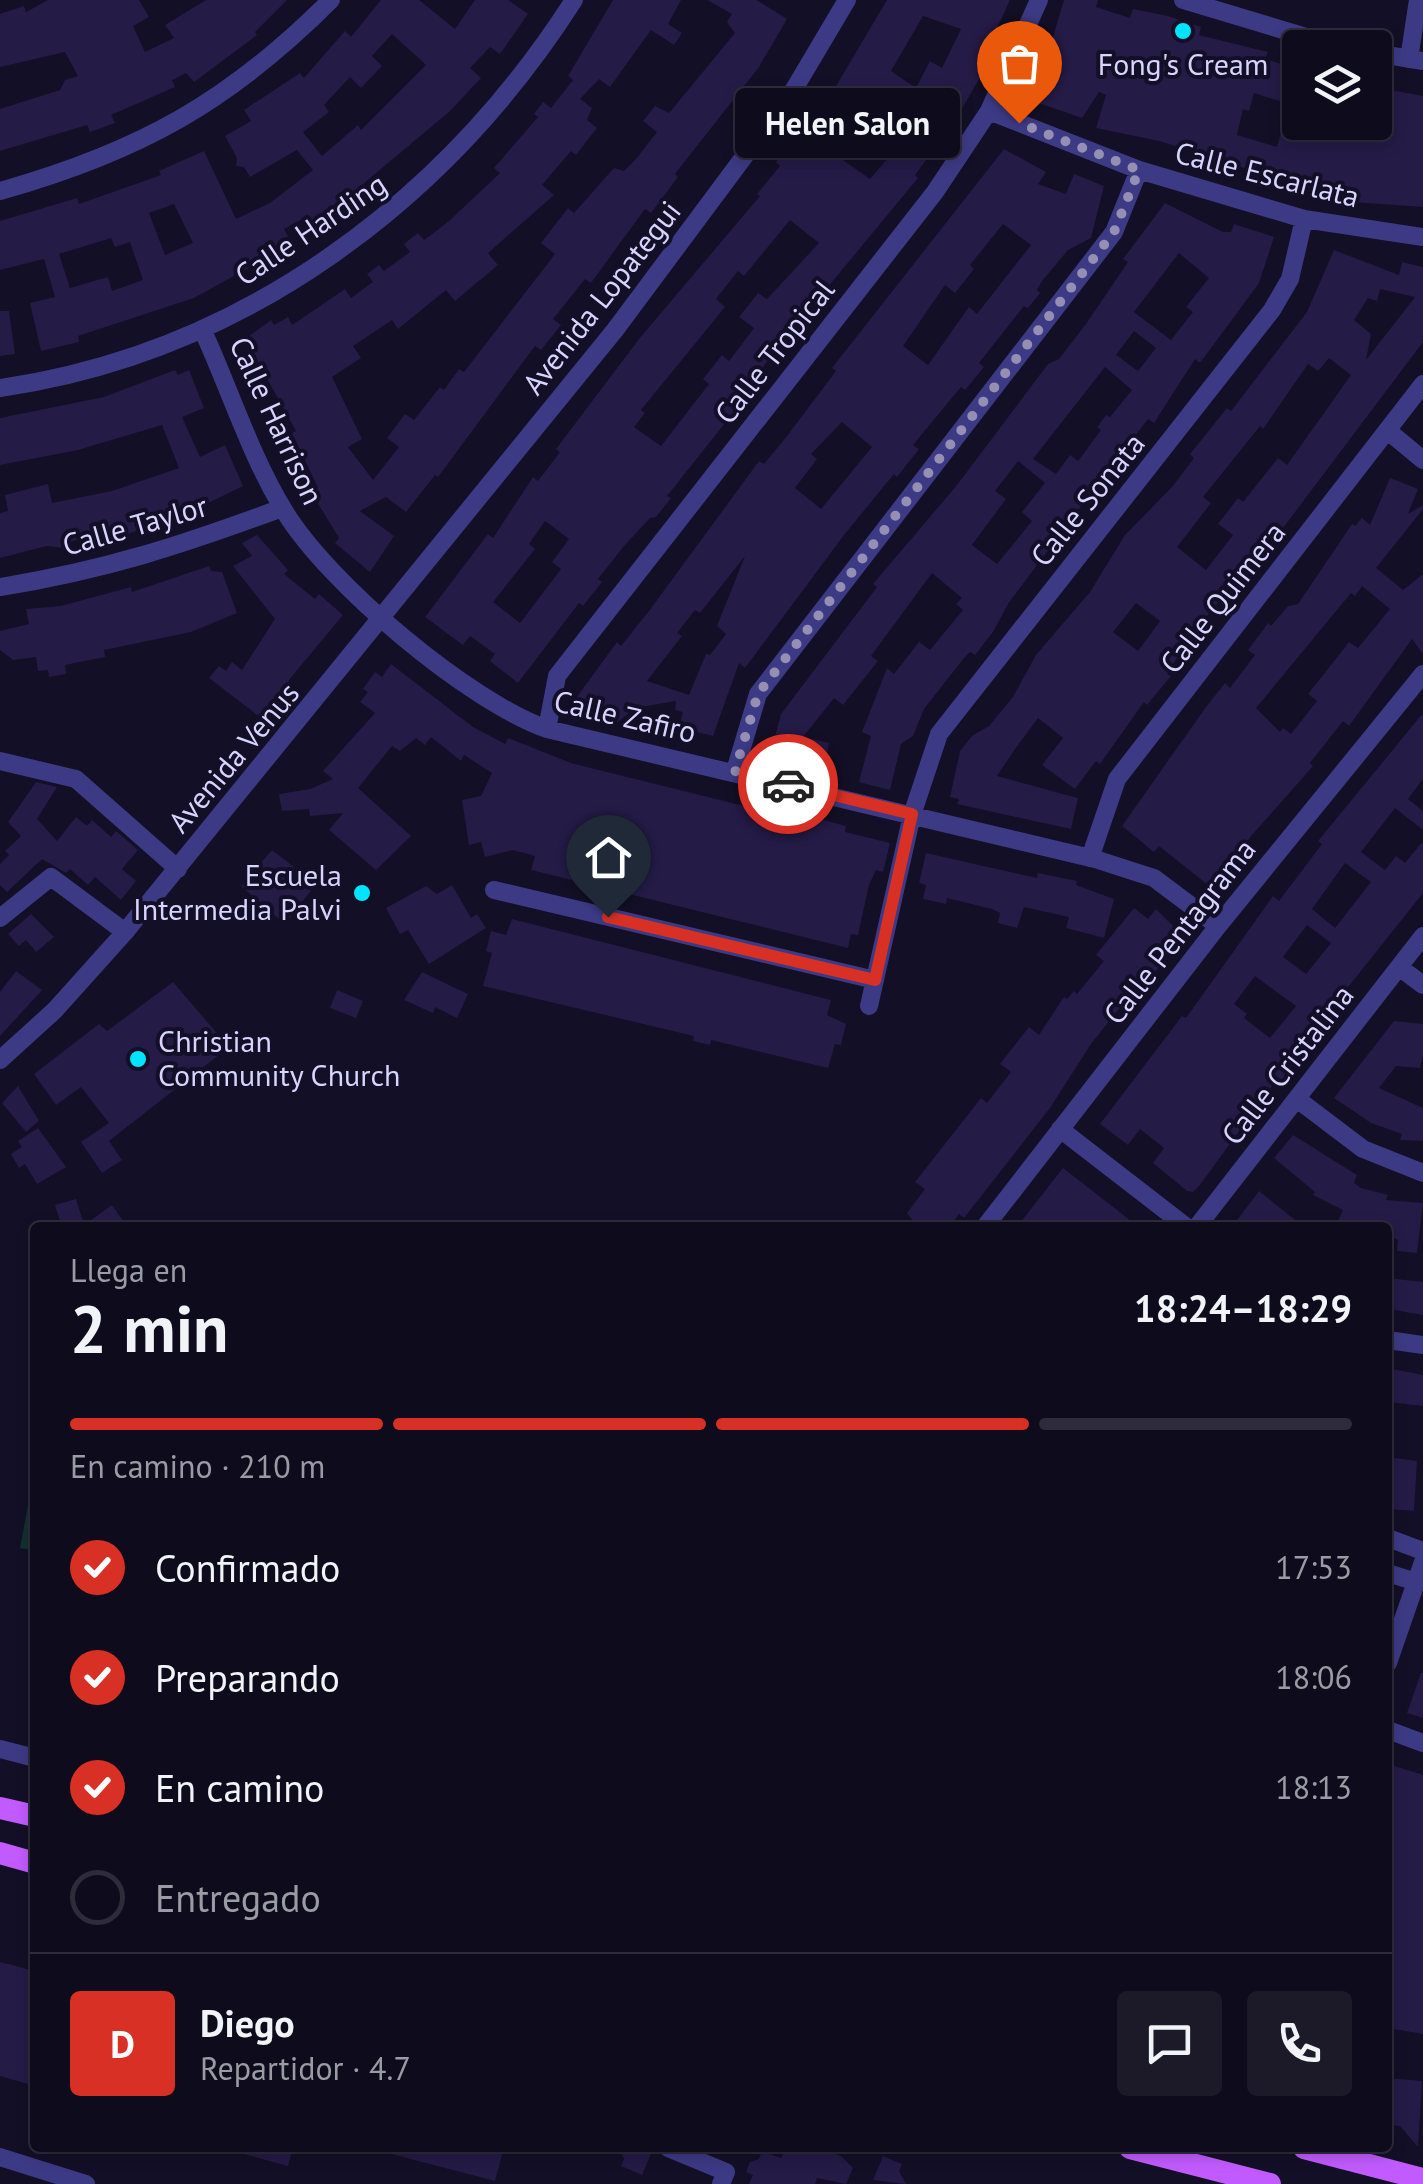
<!DOCTYPE html>
<html lang="es">
<head>
<meta charset="utf-8">
<style>
	body { margin:0; font-family:"PT Sans",sans-serif; background:#1c1929; color:#f1f3f6; height:100vh; display:flex; flex-direction:column; font-size:38px; white-space:nowrap }
	* { box-sizing:border-box; margin:0 }
	p { font-size:32px; color:#9b9ba3 }
	.icon { flex:none; width:55px; height:55px; fill:none; stroke:currentColor; stroke-width:2; stroke-linecap:round; stroke-linejoin:round }
	.map { position:relative; flex:1; overflow:hidden }
	.panel { position:absolute; left:30px; top:1222px; width:1362px; height:930px; display:flex; flex-direction:column; background:#0e0b1c; border-radius:10px; box-shadow:0 5px 15px #0003,0 0 0 2px #2e2b3b }
	.panel>* { flex:none }
	.controls { position:absolute; left:1282px; top:30px; display:grid; gap:20px }
	.controls a { display:grid; place-items:center; width:110px; height:110px; border-radius:10px; background:#0e0b1c; box-shadow:0 5px 15px #0003,0 0 0 2px #2e2b3b; font-size:50px }
	.pin { position:absolute; display:grid; place-items:center; width:85px; height:85px; color:#fff; margin:-102px -42px; border-radius:50% 50% 50% 0; rotate:-45deg; box-shadow:0 0 10px #0007 }
	.pin .icon { rotate:45deg }
	.courier { position:absolute; display:grid; place-items:center; width:100px; height:100px; margin:-50px; border:8px solid #d93025; border-radius:50%; background:#fff; color:#222; box-shadow:0 2px 12px #0007 }
	.bubble { position:absolute; height:70px; border-radius:10px; background:#0e0b1c; box-shadow:0 5px 15px #0003,0 0 0 2px #2e2b3b; font-size:32px; font-weight:800; line-height:70px; text-align:center }
	.headline em { font-style:normal; font-weight:800 }
	.headline div { display:flex; flex-direction:column-reverse }
	.headline { display:flex; align-items:center; justify-content:space-between; height:170px; padding:0 40px }
	h1 { font-size:65px; font-weight:800; line-height:75px }
	.bar { display:grid; grid-template-columns:repeat(4,1fr); gap:15px 10px; align-content:center; height:120px; padding:0 40px }
	.bar i { height:12px; border-radius:8px; background:#2e2b3b }
	.bar .active { background:#d93025 }
	.bar p { grid-column:span 4 }
	.line { display:flex; align-items:center; gap:25px; padding:0 40px; border-top:2px solid #2e2b3b }
	.line div { flex:1 }
	.round { display:grid; place-items:center; flex:none; width:105px; height:105px; border-radius:10px; background:#1c1929 }
	ol { padding:0 40px; list-style:none }
	li { display:flex; align-items:center; gap:30px; height:110px }
	li p { margin-inline-start:auto }
	li .icon { padding:10px; border-radius:50%; background:#d93025; color:#fff; stroke-width:4 }
	li:last-child { color:#9b9ba3 }
	li i { width:55px; height:55px; border:5px solid #2e2b3b; border-radius:50% }
	.map>svg:first-child { display:block }
	.green { fill:#12302f }
	.building { fill:#241b47; fill-rule:evenodd }
	.lines { fill:none; stroke-linecap:round; stroke-linejoin:round }
	.minor { stroke:#3d3a85; stroke-width:18 }
	.major { stroke:#c25bff; stroke-width:22 }
	.done { stroke:#948fb3; stroke-width:10; stroke-dasharray:0 18 }
	.route { stroke:#d93025; stroke-width:12 }
	.poi-dot { fill:#00e5ff; stroke:#130f26; stroke-width:4 }
	.labels { text-anchor:middle; stroke-width:8; stroke-linejoin:round; paint-order:stroke }
	.poi-label { font-size:30px; fill:#d9d4ff; stroke:#130f26 }
	.street-label { font-size:30px; fill:#d9d4ff; stroke:#130f26 }
</style>
</head>
<body>
<div class="map">
<svg width="1423" height="2184" viewBox="0 0 1423 2184">
	<rect width="100%" height="100%" fill="#130f26"/>
	<path class="green" d="M34,1473L35,1474V1551L20,1548Z"/>
	<path class="building" d="M48,0H139L149,17L133,26L145,52L174,38L165,25L206,0H287L255,32L257,35L194,82L186,73L172,80L175,87L111,115L115,123L90,132L87,125L0,151V109L60,90L65,80L78,76L65,52L0,67V14L24,6L26,12Z
		M381,0H419L455,29L475,0H508L528,14L500,54L490,47L470,68L481,78L449,112L351,194L356,200L318,231L306,217L284,229L292,244L194,298L78,336L79,342L41,351L30,303L55,297L44,259L0,270V221L77,198L79,204L161,175L159,171L204,151L236,219L270,203L313,170L297,150L250,177L244,167L236,166L237,158L225,136L251,121L244,110L300,73L304,78L345,31L351,37ZM392,34L426,65L361,130L358,125L322,156L303,132L329,112L324,105L350,77L361,88L382,66L372,56ZM174,204L193,243L165,255L149,213ZM111,238L115,247L130,242L143,280L112,291L108,277L70,288L59,254Z
		M613,0H681L668,24L682,33L674,45L651,30L610,87L599,79L580,99L592,108L587,120L597,128L576,155L571,151L542,185L554,195L488,253L498,265L455,301L446,290L398,329L392,320L353,346L361,358L332,377L362,439L348,447L373,480L399,447L387,438L405,414L414,420L440,387L444,390L459,369L464,372L555,254L541,243L568,208L574,213L614,168L624,171L636,159L657,132L643,121L655,106L669,113L735,33L727,22L732,14L707,0H757L787,19L759,67L675,174L678,177L661,200L651,213L645,209L591,283L585,279L553,319L561,325L541,350L535,346L438,477L435,475L406,512L386,497L360,511L394,536L370,572L335,543L339,538L311,492L318,488L292,433L296,431L245,339L271,320L274,325L288,317L292,325L345,289L351,298L373,282L367,274L379,265L384,271L410,252L404,244L418,233L424,240L448,222L500,173L494,168L538,117L534,114L543,102L551,108L573,80L568,76Z
		M887,0H1010L987,50L992,52L978,81L959,114L955,111L932,146L935,148L915,175L918,178L775,351L753,380L757,383L667,496L671,498L656,517L650,518L624,546L598,579L602,582L583,606L579,603L518,683L490,661L495,654L470,636L463,645L425,617L488,534L493,538L533,477L538,481L560,452L556,449L639,339L760,196L757,194L780,166L776,162L823,108ZM923,16L961,29L942,68L930,61L916,88L891,71ZM864,111L890,129L876,148L888,158L870,179L840,158L856,140L847,132ZM790,220L819,243L767,299L758,293L739,317L754,328L729,361L722,355L703,379L709,384L661,446L634,427L645,413L641,410L725,307L716,299L738,271L744,276ZM545,521L569,539L552,562L561,569L520,623L493,602L535,549L529,544Z
		M1064,0H1098L1096,7L1130,18L1133,9L1168,16L1201,27L1199,35L1268,52L1265,59L1300,70V122H1375V87L1423,96V207L1352,202L1159,141L1096,128L1106,95L1099,92L1082,118L1036,102L1039,93L1033,91L1041,68L1034,66L1045,45L1050,47ZM1254,93L1289,104L1277,147L1237,135L1243,109L1249,111Z
		M1004,149L1046,172L1038,184L1066,194L1074,174L1104,186L1091,238L1068,250L1042,281L1037,290L1040,293L1028,308L1024,306L979,363L984,367L965,390L961,387L913,445L919,449L897,477L894,474L844,535L745,668L739,663L713,736L679,728L683,712L675,710L676,701L635,708L612,727L599,718L576,698L617,642L621,646L649,611L759,461L764,464L787,436L836,371L832,368ZM1003,224L1031,245L977,314L969,307L928,365L903,346L945,285L955,293L974,269L970,265ZM842,422L872,447L821,509L795,488L817,459L811,454ZM745,556L717,626L726,634L710,655L706,654L689,695L647,681L682,636L677,633L695,610L700,613Z
		M1165,203L1223,232H1231L1234,224L1274,237L1259,283L1200,363L1195,359L1154,423L1148,419L1075,514L1008,604L993,632L975,655L970,652L964,658L924,709L913,736L901,744L890,790L859,782L871,736L862,732L887,668L894,674L919,642L930,650L963,610L956,604L962,598L932,573L871,656L878,661L843,705L834,698L803,737L829,743L824,767L771,752L781,714L877,587L873,584L957,485L1048,364L1059,359L1086,324L1128,262L1123,259ZM1179,253L1209,278L1186,307L1193,312L1171,340L1134,312ZM1134,331L1156,348L1138,371L1116,355ZM1105,367L1132,390L1110,417L1106,415L1097,427L1101,430L1078,461L1070,455L1056,474L1033,459ZM1018,461L1045,483L1022,512L1032,521L997,564L972,545L1006,499L995,491Z
		M1334,250L1399,275L1402,262L1423,267V342L1262,556L1259,554L1210,612L1183,648L1167,674L1171,676L1147,705L1144,702L1100,764L1096,761L1075,789L1042,765L1063,738L1038,718L1015,749L997,776L1078,798L1071,829L957,804L959,799L950,797L960,751L972,736L989,726L1013,697L1036,655L1090,592L1125,535L1172,487L1194,458L1190,454L1227,408L1231,411L1307,312ZM1380,289L1415,297L1366,360L1371,334L1354,320L1368,298L1377,301ZM1329,358L1351,375L1287,465L1278,458L1243,502L1238,498L1218,524L1233,535L1206,570L1177,547L1211,503L1203,497L1260,426L1263,429L1308,364L1318,371ZM1136,603L1160,621L1138,651L1113,632Z
		M0,311H9L15,354L0,356Z
		M175,370L178,375L189,370L204,408L182,417L200,457L225,445L243,486L194,510L108,541L95,535L69,542L71,549L47,546L0,558V513L8,511L5,495L48,484L52,503L112,491L179,468L162,425L78,450L0,465V418L104,397Z
		M1390,478L1418,489L1408,514L1423,505V509L1376,568L1403,590L1423,574V654L1412,639L1349,726L1343,721L1310,763L1313,766L1252,835L1213,889L1159,846L1154,852L1122,826L1206,707L1225,683L1230,688L1255,655L1248,650L1268,623L1271,626L1288,606L1298,604L1352,524L1355,526L1362,518L1370,525ZM1362,586L1390,609L1358,648L1349,642L1327,670L1308,694L1317,701L1291,734L1283,728L1280,732L1256,708L1351,593L1355,596Z
		M257,535L288,570L284,574L315,599L319,594L343,615L289,680L288,689L265,721L209,678L219,666L226,671L232,662L242,670L275,619L233,566L252,556L242,543Z
		M209,566L211,571L222,572L237,613L191,632L104,650L105,657L65,665L66,674L49,677L48,670L38,671L36,657L13,660L0,650V631L29,624L26,609L61,606L131,587L132,592Z
		M391,664L473,727L505,744L508,738L571,763L748,807L749,803L812,817L846,826L845,832L890,843L883,872L876,870L869,885L858,935L851,934L848,948L531,870L535,856L513,850L485,857L481,842L469,845L462,800L481,796L492,773L464,755L461,761L431,737L425,745L416,738L400,751L392,746L358,788L411,836L376,870L329,830L343,813L310,816L309,809L282,811L279,794L310,789L333,779L323,771L375,713L360,702L368,692L363,689L375,672L382,677Z
		M1423,713V779L1408,799L1423,811V830L1395,808L1361,852L1385,870L1396,856L1405,863L1423,841V893L1341,996L1340,1008L1284,1079L1275,1082L1200,1185L1193,1192L1187,1191L1153,1163L1164,1148L1140,1129L1128,1145L1100,1124L1182,1016L1186,1018L1273,896L1279,901L1322,844L1318,841ZM1345,863L1371,882L1335,928L1312,909ZM1307,925L1331,943L1306,974L1283,957ZM1255,976L1296,1006L1270,1038L1244,1018L1247,1014L1234,1004Z
		M36,782L57,787L37,819L57,841L76,817L87,826L92,820L111,837L116,831L138,850L122,869L136,881L121,900L95,877L88,885L70,869L66,873L42,859L7,892L0,885V864L9,855L5,851L21,836L8,822Z
		M272,850L316,884L285,924L241,886Z
		M926,853L1037,878L1038,873L1077,881L1076,885L1114,899L1104,938L1066,928L1069,917L1024,907L1017,928L998,923L1000,913L992,909L947,898L946,904L923,899L926,885L919,883Z
		M452,885L471,918L477,914L486,928L429,964L408,930L400,934L386,908L426,886L437,894Z
		M1134,908L1148,919L1156,909L1179,932L1158,958L1163,962L1141,990L1137,986L1091,1044L1050,1108L964,1218L959,1214L949,1228H918L907,1213L925,1189L915,1182L981,1098L987,1103L1011,1072L1000,1064L1029,1027L1039,1035L1064,997L1067,999L1074,991L1077,994L1104,961L1096,955Z
		M31,914L54,937L36,952L26,940L19,946L8,934Z
		M512,919L831,1000L827,1015L846,1024L841,1045L835,1044L828,1068L711,1040L710,1045L693,1041L694,1036L483,986L492,953L486,951L491,931L506,935Z
		M16,971L42,990L0,1036V992Z
		M422,972L468,994L457,1018L435,1007L433,1013L404,1000Z
		M173,982L229,1047L109,1141L122,1160L102,1173L81,1142L109,1123L81,1087L56,1105L34,1074L99,1024L107,1031Z
		M337,990L363,1001L356,1018L330,1008Z
		M1394,1021L1423,1024V1055L1420,1068L1396,1066L1379,1088L1423,1108V1141L1400,1140L1402,1134L1371,1123L1334,1098Z
		M18,1086L39,1121L26,1132L2,1103Z
		M38,1128L66,1167L37,1184L25,1164L19,1168L11,1154L22,1147L18,1141Z
		M1293,1135L1357,1175L1354,1183L1361,1188L1388,1195L1386,1200L1423,1203L1417,1253L1397,1251L1398,1240L1388,1235V1228H1335L1343,1210L1313,1195L1315,1192L1274,1158Z
		M1063,1168L1121,1213L1139,1228H1016Z
		M1259,1191L1305,1228H1231Z
		M76,1199L84,1225L112,1205L128,1228H62L55,1205Z
		M1388,1278L1423,1282V1315L1388,1309Z
		M1388,1368L1423,1375V1406L1388,1402Z
		M1388,1457L1417,1461L1414,1511L1388,1509Z
		M1421,1673H1423V1718L1407,1713Z
		M1388,1764L1423,1775V2034L1388,2028L1393,1964L1388,1954Z
		M0,1962L35,1971V2086L0,2076Z
		M1388,2078L1422,2081L1418,2147L1400,2126L1388,2125Z
		M237,2148H293L288,2166L237,2152Z
		M385,2148H504L495,2181L384,2152Z
		M619,2148L652,2151L642,2175L621,2166L624,2159Z
		M786,2148H819L841,2156L853,2168L846,2184L817,2178L815,2184H749L753,2175L746,2172L750,2162L759,2159L762,2151L781,2158Z
		M883,2156L902,2164L899,2171L906,2184L873,2180Z"/>
	<g class="lines">
		<path class="minor" d="M1183,0L1343,48
			M1375,53L1423,61
			M1409,59L1418,0
			M989,111L1139,170L1304,219L1423,237
			M0,191C139,152 229,102 331,0
			M203,331C230,390 251,457 285,512C329,584 468,701 547,729L1095,859L1154,878L1218,926
			M0,388C242,353 444,203 574,0
			M1388,431L1423,460
			M0,587C106,570 182,545 282,508
			M547,729L557,676L935,192L989,111L1039,0
			M0,761L76,779L178,869
			M735,771L758,694L1114,232L1139,170
			M1090,858L1117,779L1423,384
			M494,890L875,980
			M0,918L51,877L125,932
			M1399,967L1423,985
			M869,1006L912,815L939,734L1272,310L1290,279L1304,219
			M0,1060L55,1010L125,932L615,330L793,91L847,0
			M1297,1099L1363,1149L1423,1173
			M1060,1129L1188,1228
			M984,1228L1218,926L1423,674
			M1196,1228L1423,936
			M1388,1340L1423,1345
			M1388,1538L1423,1551
			M1388,1573L1416,1582
			M1388,1663L1423,1562
			M1388,1730L1423,1743
			M0,1749L35,1758
			M668,2148L726,2172L721,2184
			M0,2157L86,2184"/>
		<path class="major" d="M0,1808L35,1816
			M0,1853L35,1863
			M1130,2148L1270,2184
			M1304,2148L1423,2179"/>
	</g>
	<g class="lines">
		<path class="done" d="M788,784L735,771L758,694L1114,232L1139,170L1019,123"/>
		<path class="route" d="M608,917L875,980L912,814L788,784"/>
	</g>
	<g class="poi-dot">
		<circle cx="1183" cy="31" r="10"/>
		<circle cx="362" cy="893" r="10"/>
		<circle cx="138" cy="1059" r="10"/>
	</g>
	<g class="labels">
		<g class="poi-label">
			<text x="1183" y="75">Fong's Cream</text>
			<text x="342" y="886" text-anchor="end">Escuela<tspan x="342" dy="34">Intermedia Palvi</tspan></text>
			<text x="158" y="1052" text-anchor="start">Christian<tspan x="158" dy="34">Community Church</tspan></text>
		</g>
		<g class="street-label">
			<text transform="translate(1267 175) rotate(14)" y="10">Calle Escarlata</text>
			<text transform="translate(311 230) rotate(-34)" y="10">Calle Harding</text>
			<text transform="translate(602 298) rotate(-52)" y="10">Avenida Lopategui</text>
			<text transform="translate(775 352) rotate(-52)" y="10">Calle Tropical</text>
			<text transform="translate(276 421) rotate(65)" y="10">Calle Harrison</text>
			<text transform="translate(1088 500) rotate(-51)" y="10">Calle Sonata</text>
			<text transform="translate(135 526) rotate(-16)" y="10">Calle Taylor</text>
			<text transform="translate(1223 598) rotate(-52)" y="10">Calle Quimera</text>
			<text transform="translate(625 717) rotate(13)" y="10">Calle Zafiro</text>
			<text transform="translate(234 758) rotate(-50)" y="10">Avenida Venus</text>
			<text transform="translate(1180 932) rotate(-52)" y="10">Calle Pentagrama</text>
			<text transform="translate(1288 1065) rotate(-52)" y="10">Calle Cristalina</text>
		</g>
	</g>
</svg>
<div class="controls">
<a><svg class="icon" aria-label="layers" viewBox="0 0 24 24"><path d="M12 4l9 5-9 5-9-5zM3 14l9 5 9-5"/></svg></a>
</div>
<div class="pin" style="left:1019px;top:123px;background:#ea580c"><svg class="icon" aria-label="bag" viewBox="0 0 24 24"><path d="M5 8h14l-1 12H6zM9 8a3 3 0 0 1 6 0"/></svg></div>
<div class="pin" style="left:608px;top:917px;background:#1f2937"><svg class="icon" aria-label="home" viewBox="0 0 24 24"><path d="M3 11l9-7 9 7M6 9v11h12V9"/></svg></div>
<div class="courier" style="left:788px;top:784px"><svg class="icon" aria-label="car" viewBox="0 0 24 24"><path d="M5 17H2v-5l4-1 3-4h7l3 4 3 1v5h-3M9 17h6M6 11h13"/><circle cx="7" cy="17" r="2"/><circle cx="17" cy="17" r="2"/></svg></div>
<div class="bubble" style="left:735px;top:88px;width:225px">Helen Salon</div>
<section class="panel">
<div class="headline"><div><h1>2 min</h1><p>Llega en</p></div><em>18:24–18:29</em></div>
<div class="bar"><i class="active"></i><i class="active"></i><i class="active"></i><i></i><p>En camino · 210 m</p></div>
<ol>
<li><svg class="icon" aria-label="check" viewBox="0 0 24 24"><path d="M5 12l5 5 9-10"/></svg>Confirmado<p>17:53</p></li>
<li><svg class="icon" aria-label="check" viewBox="0 0 24 24"><path d="M5 12l5 5 9-10"/></svg>Preparando<p>18:06</p></li>
<li><svg class="icon" aria-label="check" viewBox="0 0 24 24"><path d="M5 12l5 5 9-10"/></svg>En camino<p>18:13</p></li>
<li><i></i>Entregado</li>
</ol>
<div class="line" style="height:180px"><b class="round" style="background:#d93025;color:#fff">D</b><div><b>Diego</b><p>Repartidor · 4.7</p></div><a class="round"><svg class="icon" aria-label="chat" viewBox="0 0 24 24"><path d="M4 5h16v11H9l-5 4z"/></svg></a><a class="round"><svg class="icon" aria-label="phone" viewBox="0 0 24 24"><path d="M5 4h4l2 5-3 2q2 4 5 5l2-3 5 2v4C11 20 4 13 5 4z"/></svg></a></div>
</section>
</div>
</body>
</html>
